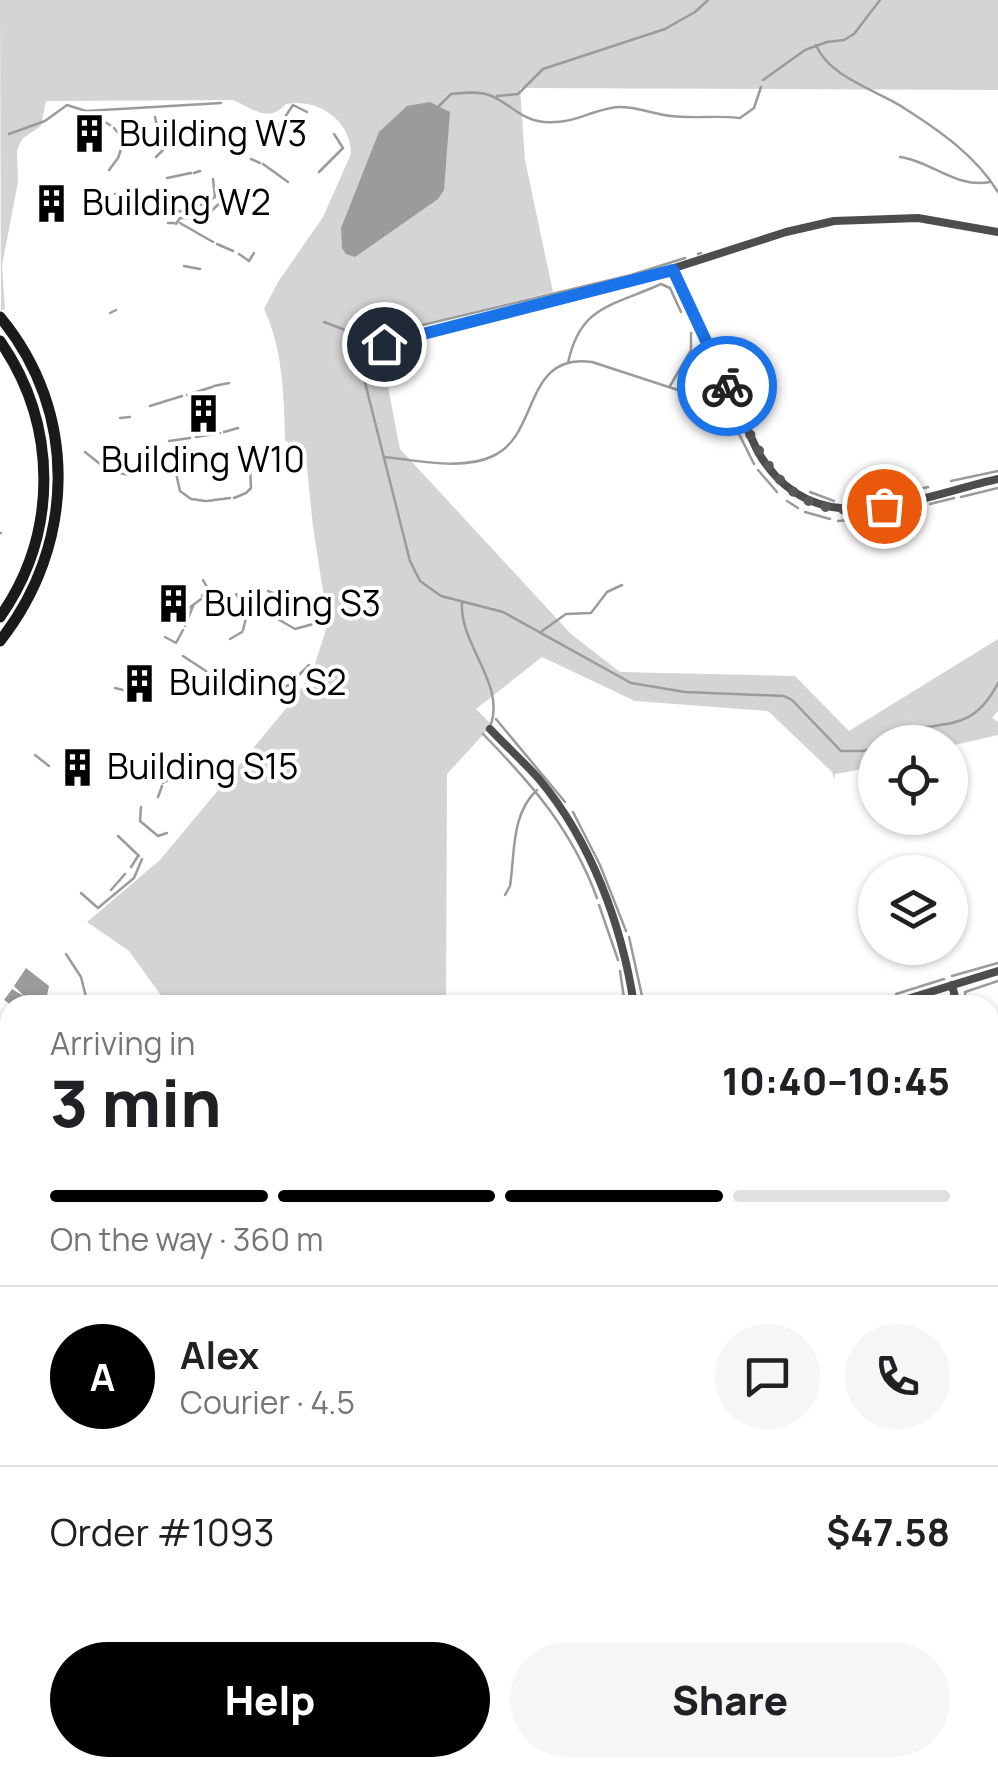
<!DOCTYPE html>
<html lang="en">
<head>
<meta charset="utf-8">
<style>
	body { margin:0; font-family:Manrope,sans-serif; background:#f6f6f6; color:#202124; height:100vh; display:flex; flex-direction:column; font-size:38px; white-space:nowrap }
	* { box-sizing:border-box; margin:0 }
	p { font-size:32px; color:#757577 }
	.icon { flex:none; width:55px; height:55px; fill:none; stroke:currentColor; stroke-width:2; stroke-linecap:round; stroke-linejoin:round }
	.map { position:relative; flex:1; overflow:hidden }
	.side { position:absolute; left:0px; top:995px; width:1000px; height:782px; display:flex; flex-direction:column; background:#fff; border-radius:30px 30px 0 0; box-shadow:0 2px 8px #0004 }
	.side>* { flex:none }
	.controls { position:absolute; left:858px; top:725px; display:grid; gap:20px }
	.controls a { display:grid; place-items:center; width:110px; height:110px; border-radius:50%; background:#fff; box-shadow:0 2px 8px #0004; font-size:50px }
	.pin { position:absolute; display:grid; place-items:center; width:85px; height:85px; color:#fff; margin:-42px; border:5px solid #fff; border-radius:50%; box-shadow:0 2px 10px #0007 }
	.courier { position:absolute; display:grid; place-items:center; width:100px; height:100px; margin:-50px; border:8px solid #1a73e8; border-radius:50%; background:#fff; color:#222; box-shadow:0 2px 12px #0007 }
	.headline em { font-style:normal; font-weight:800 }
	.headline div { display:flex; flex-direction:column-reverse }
	.headline { display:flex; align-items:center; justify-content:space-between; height:170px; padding:0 50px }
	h1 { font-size:65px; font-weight:800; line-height:75px }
	.bar { display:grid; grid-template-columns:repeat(4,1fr); gap:15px 10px; align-content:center; height:120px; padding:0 50px }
	.bar i { height:12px; border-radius:8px; background:#e0e0e0 }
	.bar .active { background:#000 }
	.bar p { grid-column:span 4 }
	.line { display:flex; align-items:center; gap:25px; padding:0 50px; border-top:2px solid #e0e0e0 }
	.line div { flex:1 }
	.round { display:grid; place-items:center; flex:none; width:105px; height:105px; border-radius:52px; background:#f6f6f6 }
	.primary-button { display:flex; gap:20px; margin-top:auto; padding:20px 50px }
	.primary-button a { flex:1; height:115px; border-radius:60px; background:#000; color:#fff; font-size:40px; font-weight:800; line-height:115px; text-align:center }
	.primary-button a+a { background:#f6f6f6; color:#202124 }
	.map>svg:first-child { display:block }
	.green { fill:#d4d4d4 }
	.water { fill:#9b9b9b }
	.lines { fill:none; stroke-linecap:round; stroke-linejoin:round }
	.stream { stroke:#9b9b9b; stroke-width:2.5 }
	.street { stroke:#4d4d4d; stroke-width:8 }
	.secondary { stroke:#1a1a1a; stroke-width:11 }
	.done { stroke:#595959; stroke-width:10; stroke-dasharray:0 18 }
	.route { stroke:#1a73e8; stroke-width:12 }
	.labels { text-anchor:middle; stroke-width:8; stroke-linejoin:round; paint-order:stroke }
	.poi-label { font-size:35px; fill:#000; stroke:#fff; text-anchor:start }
</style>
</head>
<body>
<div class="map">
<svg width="998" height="1777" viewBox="0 0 998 1777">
	<rect width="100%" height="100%" fill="#fff"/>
	<path class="green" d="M0,0H998V90L520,88L525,160L553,292L378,335L400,449L571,634L620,672L795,676L849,731L998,639V711L992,718L998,722V735L950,746V742H875V764L869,773L858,770L835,774V779L832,772L768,711L635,701L542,657L476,709L492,725L447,774L446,1005H168L129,951L87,922L160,860L294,699L313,670L328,623L313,527L306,458L285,440C284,397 283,349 264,309L278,282L323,217L351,154C351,120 318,98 286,104C268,124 252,108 233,100L46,101L41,126L22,139L17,150L18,182L2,266L5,308L1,311Z
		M0,1141L10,1145V1293L0,1290Z
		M0,1644H10V1768H454V1777H0Z"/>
	<path class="water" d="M430,102L450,112L444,190L438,199L355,257L346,254L342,248L341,228L379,132L407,106Z
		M26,968L49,986L47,996L52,1005H11L4,1000L12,989L25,997L14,986Z"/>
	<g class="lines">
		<path class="stream" d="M816,45C829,77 876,90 904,108C940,131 976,156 998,192
			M763,80L805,50L827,42L844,40L854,34L880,0
			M497,96L518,94L543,69L665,29L695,12L708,0
			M439,106L451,94C463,93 477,91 489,95C509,102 520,120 544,122C574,124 585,113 611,108C631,104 651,114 671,116C694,119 717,115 740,118L754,108L761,87
			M86,111L221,103
			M155,117L162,149L174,146
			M9,134L45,121L67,105L86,111L110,125
			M273,135L293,105L307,112
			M178,145L206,139
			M156,157L163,150
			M900,157C931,161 957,189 990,182
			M251,159L260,163
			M263,164L288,182
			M109,170L118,158L124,140L114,128
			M319,172L343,148L334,134
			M194,173L200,171
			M167,178L191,173
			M115,194H124L145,204
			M201,205L215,197L213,179
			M169,214L197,207
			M158,217L166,215
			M168,223H174
			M180,223L213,242
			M176,224L180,218H204L226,197L243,208
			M217,244L233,251
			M239,254L249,261L254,253
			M698,254L701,253
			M184,266L200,269
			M110,313L116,310
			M324,322L377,342
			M353,335L410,561L420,581L441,596L503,612L631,683L685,692L784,696L792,700L841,751H863L875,747
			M372,341L381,335L631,275L685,258
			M568,363C580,305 613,306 661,284L670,288L681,312
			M214,386L229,383
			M670,386L691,350V333
			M187,395L212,387
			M150,406L182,396
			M711,417L720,424L736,428L754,464
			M120,418L130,417
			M224,432L238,428
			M196,437L220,433
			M169,441L190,438
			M85,452L110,472L132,475
			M384,457C417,460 462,471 493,456C540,435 523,352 592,362L681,391L705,409
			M181,463L175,469L180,491L191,499L205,501
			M758,470L777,492
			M951,481L998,471
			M810,492L834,501
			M961,497L998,488
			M234,498L246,493L251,488L250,467
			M207,501L230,498
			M787,501L798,508
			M849,502H866L928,487
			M930,504L954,498
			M805,512L830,519
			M883,516L922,507
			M838,521L864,519
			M0,533H1
			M268,591L283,597
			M236,594L247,614L243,630
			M202,596L207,587L203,580
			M462,602C459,644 505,683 491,724
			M189,608L201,599
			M276,618L295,629L313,624L317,615
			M185,626L193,606
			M542,631L566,614L591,613L607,592L622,585
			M165,637L176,643L183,630
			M230,639L242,632
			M183,656L206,671L208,677
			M203,683L207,679
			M290,684L309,665
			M115,688L127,691
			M279,689L289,685
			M496,719L565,802
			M483,734C532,784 572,830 597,898
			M886,742C929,712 967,744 998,683
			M35,755L49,766
			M214,770L222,768
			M163,783L174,777
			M158,797L162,786
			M141,807L140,821L158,836L167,833
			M573,812L600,865L626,931
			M118,836L139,856
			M131,867L138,856
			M111,890L125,874
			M81,893L98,908L134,878L142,859
			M505,895L510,886C515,853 511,814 537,790
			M599,905L618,960
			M629,937L644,1005
			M66,954L81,977L88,1005
			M620,971L625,1005
			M952,976L998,963
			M896,994L944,979
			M947,1003L948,1005
			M836,1005L889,996
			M919,1005L939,998
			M966,1005L965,992L998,981
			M990,1089L998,1115
			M990,1131L998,1141
			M990,1270L998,1269
			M766,1777L771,1768
			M796,1777L801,1768"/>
		<path class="street" d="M673,270L758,452C814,548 913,498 998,479
			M383,344L634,281L786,232L834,221L918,218L998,232
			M490,729C506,746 524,762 539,779C591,841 622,925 634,1005
			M952,985L957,1005
			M888,1005L998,971
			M990,1113L998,1128
			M0,1135L10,1139
			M786,1777L791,1768"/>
		<path class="secondary" d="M0,317C79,412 76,545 0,641
			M0,341C58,425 59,533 0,617
			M0,1295L10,1298
			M0,1310L10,1314
			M463,1777V1768"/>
	</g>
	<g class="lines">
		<path class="done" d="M727,386C763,462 786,526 884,506"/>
		<path class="route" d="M384,344L673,270L727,386"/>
	</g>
	<defs>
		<symbol id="building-bare" viewBox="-9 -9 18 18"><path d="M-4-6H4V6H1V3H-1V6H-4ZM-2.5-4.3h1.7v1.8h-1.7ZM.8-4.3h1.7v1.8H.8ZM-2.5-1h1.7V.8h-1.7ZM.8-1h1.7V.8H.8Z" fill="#000" stroke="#fff" stroke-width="2.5" paint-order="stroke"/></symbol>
	</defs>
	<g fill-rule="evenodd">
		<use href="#building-bare" x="62" y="106" width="55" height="55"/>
		<use href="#building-bare" x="24" y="176" width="55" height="55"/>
		<use href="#building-bare" x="176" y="386" width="55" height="55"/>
		<use href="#building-bare" x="146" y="576" width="55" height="55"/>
		<use href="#building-bare" x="112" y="656" width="55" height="55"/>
		<use href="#building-bare" x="50" y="740" width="55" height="55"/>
	</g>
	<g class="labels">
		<g class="poi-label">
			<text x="119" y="146">Building W3</text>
			<text x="82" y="215">Building W2</text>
			<text x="203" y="472" text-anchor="middle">Building W10</text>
			<text x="204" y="616">Building S3</text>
			<text x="169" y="695">Building S2</text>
			<text x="107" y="779">Building S15</text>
		</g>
	</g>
</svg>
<div class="controls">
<a><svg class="icon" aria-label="locate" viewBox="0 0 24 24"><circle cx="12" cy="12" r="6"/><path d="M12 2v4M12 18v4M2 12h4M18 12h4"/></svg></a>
<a><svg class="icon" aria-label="layers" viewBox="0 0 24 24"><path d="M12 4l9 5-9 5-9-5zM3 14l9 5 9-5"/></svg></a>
</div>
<div class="pin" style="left:884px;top:506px;background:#ea580c"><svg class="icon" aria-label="bag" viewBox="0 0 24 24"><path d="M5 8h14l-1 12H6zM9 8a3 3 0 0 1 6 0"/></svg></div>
<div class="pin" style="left:384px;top:344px;background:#1f2937"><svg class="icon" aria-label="home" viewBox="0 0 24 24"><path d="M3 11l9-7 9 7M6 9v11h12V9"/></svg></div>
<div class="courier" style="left:727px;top:386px"><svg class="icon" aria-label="bike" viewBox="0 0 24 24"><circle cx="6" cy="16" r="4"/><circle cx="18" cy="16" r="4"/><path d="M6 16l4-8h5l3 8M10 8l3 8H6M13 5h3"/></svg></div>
<section class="side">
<div class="headline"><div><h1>3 min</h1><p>Arriving in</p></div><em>10:40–10:45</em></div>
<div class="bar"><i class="active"></i><i class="active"></i><i class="active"></i><i></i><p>On the way · 360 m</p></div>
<div class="line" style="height:180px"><b class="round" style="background:#000;color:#fff">A</b><div><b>Alex</b><p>Courier · 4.5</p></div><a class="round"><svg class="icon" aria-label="chat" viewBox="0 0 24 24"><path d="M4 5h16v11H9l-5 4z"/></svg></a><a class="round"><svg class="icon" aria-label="phone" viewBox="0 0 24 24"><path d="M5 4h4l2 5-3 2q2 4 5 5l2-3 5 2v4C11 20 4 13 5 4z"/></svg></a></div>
<div class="line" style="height:130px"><div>Order #1093</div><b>$47.58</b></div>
<div class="primary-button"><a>Help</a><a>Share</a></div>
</section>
</div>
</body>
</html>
